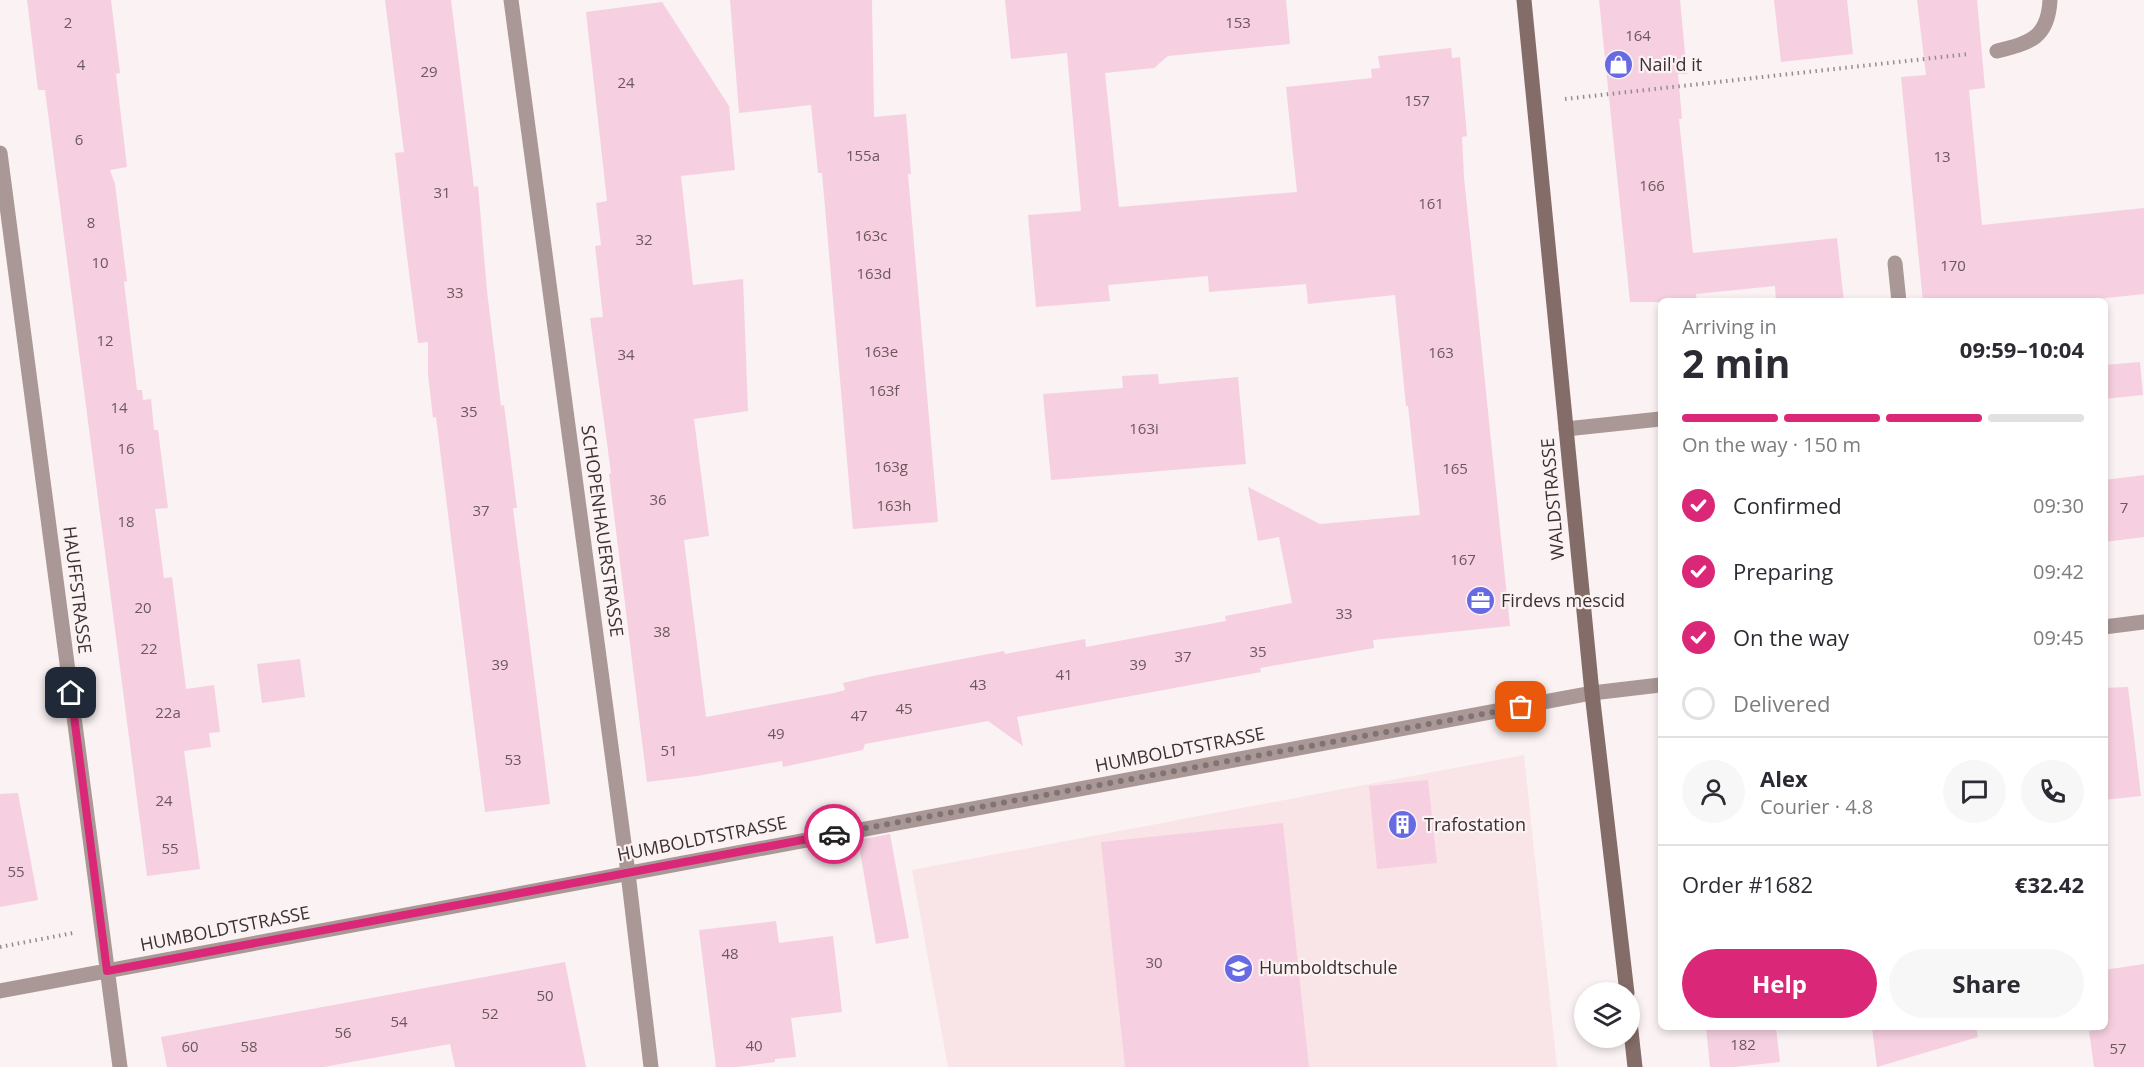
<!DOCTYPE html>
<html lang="en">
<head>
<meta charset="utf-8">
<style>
	body { margin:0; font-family:"Open Sans",sans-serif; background:#f7f7f7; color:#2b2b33; height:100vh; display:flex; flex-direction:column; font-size:22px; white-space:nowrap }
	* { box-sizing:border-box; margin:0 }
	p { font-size:20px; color:#7c7c81 }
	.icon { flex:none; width:33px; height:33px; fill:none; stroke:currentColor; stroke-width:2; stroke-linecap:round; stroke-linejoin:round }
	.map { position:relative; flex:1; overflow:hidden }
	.drawer { position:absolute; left:1658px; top:298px; width:450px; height:732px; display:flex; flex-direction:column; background:#fff; border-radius:9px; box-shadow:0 3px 9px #0003 }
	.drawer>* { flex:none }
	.buttons { position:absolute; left:1574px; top:982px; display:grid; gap:12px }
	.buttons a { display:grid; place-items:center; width:66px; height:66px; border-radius:50%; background:#fff; box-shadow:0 3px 9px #0003; font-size:30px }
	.pin { position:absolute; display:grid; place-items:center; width:51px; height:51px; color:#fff; margin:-26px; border-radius:12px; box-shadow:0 3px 9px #0006 }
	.courier { position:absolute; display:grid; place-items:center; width:60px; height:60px; margin:-30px; border:4px solid #db2777; border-radius:50%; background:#fff; color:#222; box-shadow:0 2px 8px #0007 }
	.headline em { font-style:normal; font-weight:700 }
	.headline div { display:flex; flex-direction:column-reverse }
	.headline { display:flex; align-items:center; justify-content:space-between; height:102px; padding:0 24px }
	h1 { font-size:39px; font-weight:700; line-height:45px }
	.bar { display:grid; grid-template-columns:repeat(4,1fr); gap:9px 6px; align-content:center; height:72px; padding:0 24px }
	.bar i { height:8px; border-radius:4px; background:#e1e1e2 }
	.bar .active { background:#db2777 }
	.bar p { grid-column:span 4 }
	.line { display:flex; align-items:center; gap:15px; padding:0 24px; border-top:2px solid #e1e1e2 }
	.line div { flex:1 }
	.round { display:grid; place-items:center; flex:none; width:63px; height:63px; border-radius:32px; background:#f7f7f7 }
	ol { padding:0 24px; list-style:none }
	li { display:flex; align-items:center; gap:18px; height:66px }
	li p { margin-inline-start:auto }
	li .icon { padding:6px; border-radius:50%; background:#db2777; color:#fff; stroke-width:4 }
	li:last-child { color:#7c7c81 }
	li i { width:33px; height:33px; border:3px solid #e1e1e2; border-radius:50% }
	.cta { display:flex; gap:12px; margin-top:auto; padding:12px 24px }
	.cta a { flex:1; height:69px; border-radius:36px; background:#db2777; color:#fff; font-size:24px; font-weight:700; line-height:69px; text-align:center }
	.cta a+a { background:#f7f7f7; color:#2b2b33 }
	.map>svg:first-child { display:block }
	.built { fill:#f9e5e7 }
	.building { fill:#f6d0e0 }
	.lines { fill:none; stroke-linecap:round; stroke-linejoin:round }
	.path { stroke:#988c8e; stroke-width:4; stroke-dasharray:1.5 4.5; stroke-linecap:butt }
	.service { stroke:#a99895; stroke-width:15 }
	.minor { stroke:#a99895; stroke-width:15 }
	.secondary { stroke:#846c68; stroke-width:15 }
	.done { stroke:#807375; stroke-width:6; stroke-dasharray:0 10.8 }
	.route { stroke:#db2777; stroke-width:8 }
	.labels { text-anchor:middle; stroke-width:4.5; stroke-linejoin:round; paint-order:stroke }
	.number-label { font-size:15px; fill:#6c575d }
	.poi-label { font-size:18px; fill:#3e2f31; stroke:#faf2f3; text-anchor:start }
	.street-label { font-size:18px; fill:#3e2f31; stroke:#faf2f3 }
</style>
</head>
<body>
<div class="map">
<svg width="2144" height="1067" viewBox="0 0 2144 1067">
	<rect width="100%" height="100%" fill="#faf2f3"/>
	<path class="built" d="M1524,755L1557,1067H948L912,870Z"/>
	<path class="building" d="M27,0H111L120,73L116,74L127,167L110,170L115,184L122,241L127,281L124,282L137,390H142L143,400L151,399L154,430H158L168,508L155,509L164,578L172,577L186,689L214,685L220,732L209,733L211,747L184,751L200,869L147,876L45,90H38Z
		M385,0H451L474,187L478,186L487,291L501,406L504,405L517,508H513L550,804L485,812L436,417L433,418L428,374V342L418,343L406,249L395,153L404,152Z
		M730,0H872L874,117L906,114L911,174H908L938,522L853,529L822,173H818L811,105L739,113Z
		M1005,0H1286L1290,44L1168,56L1154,68L1105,73L1119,207L1297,192L1286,87L1372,78L1371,69L1380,68L1378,56L1451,48L1452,58L1460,57L1467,136L1462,137L1464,177L1510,626L1373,640L1374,648L1260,668L1261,672L1017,717L1023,746L988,721L865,744L863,750L783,767L782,761L697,776L647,782L609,474L611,473L590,318L603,317L595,246L601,245L596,203L607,201L586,12L662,2L729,106L735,170L681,176L693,285L743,279L748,411L694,419L709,536L684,540L706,717L834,693L845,690L843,683L873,676L1004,651L1005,654L1085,639L1086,647L1226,621L1225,616L1292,603L1279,537L1258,541L1248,487L1320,524L1420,515L1408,406H1406L1395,295L1308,304L1306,284L1209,292L1208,276L1108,285L1110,301L1036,307L1028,215L1081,211L1067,53L1011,59Z
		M1599,0H1680L1687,74H1678L1682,119H1679L1693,253L1837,238L1844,302H1776L1775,286L1696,294L1697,302H1630Z
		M1774,0H1847L1853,54L1781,62Z
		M1917,0H1977L1985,88L1969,90L1982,225L2144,208V294L2068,302H1923L1901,77L1926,75Z
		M2140,362L2143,395L2104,399V365Z
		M1158,374L1159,384L1238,377L1246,464L1051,480L1043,394L1123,388L1122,376Z
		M2144,475V537L2104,542V480Z
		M300,659L305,697L262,703L257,664Z
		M2128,687L2141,796L2104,800V688Z
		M1428,780L1437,863L1377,869L1369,786Z
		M18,793L38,900L0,907V794Z
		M1283,823L1309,1067H1125L1101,842Z
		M890,834L909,938L876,944L858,840Z
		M776,921L779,943L833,936L842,1012L791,1018L796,1057L775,1059V1062L736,1067H716L699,930Z
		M565,962L586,1067H455L450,1044L324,1067H167L161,1037Z
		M2144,964V1067H2094L2089,1031L2104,1029V970Z
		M1706,1028H1776L1780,1062L1734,1067H1710Z
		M1872,1028H1976L1978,1037L1877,1067Z"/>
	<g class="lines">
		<path class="path" d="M1565,99L1969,54
			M0,947L73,933"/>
		<path class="service" d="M1895,263L1899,302
			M1566,429L1660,419"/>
		<path class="minor" d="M511,0L628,873L651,1067
			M1997,51C2030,43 2048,38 2050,0
			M0,153L120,1067
			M2104,627L2144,622
			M0,991L1592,693L1660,685"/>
		<path class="secondary" d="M1524,0L1592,693L1627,993
			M1629,1013L1635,1067"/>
	</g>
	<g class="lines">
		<path class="done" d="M834,834L1521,707"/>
		<path class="route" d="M71,693L107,971L834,834"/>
	</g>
	<defs>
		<symbol id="shop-disc" viewBox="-11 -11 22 22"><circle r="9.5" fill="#686ae3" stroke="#faf2f3"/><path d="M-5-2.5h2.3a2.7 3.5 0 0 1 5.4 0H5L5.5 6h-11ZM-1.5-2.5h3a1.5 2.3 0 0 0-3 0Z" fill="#fff"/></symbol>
		<symbol id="office-disc" viewBox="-11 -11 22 22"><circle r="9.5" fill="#686ae3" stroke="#faf2f3"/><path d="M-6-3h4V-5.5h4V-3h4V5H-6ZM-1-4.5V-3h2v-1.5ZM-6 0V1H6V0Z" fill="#fff"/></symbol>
		<symbol id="building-disc" viewBox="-11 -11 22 22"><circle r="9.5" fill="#686ae3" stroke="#faf2f3"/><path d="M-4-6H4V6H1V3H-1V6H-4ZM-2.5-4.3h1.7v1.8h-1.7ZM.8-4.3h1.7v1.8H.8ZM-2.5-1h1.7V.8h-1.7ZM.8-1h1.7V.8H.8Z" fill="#fff"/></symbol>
		<symbol id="school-disc" viewBox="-11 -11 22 22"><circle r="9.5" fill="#686ae3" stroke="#faf2f3"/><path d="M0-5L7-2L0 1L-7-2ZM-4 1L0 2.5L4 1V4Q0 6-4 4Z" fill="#fff"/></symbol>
	</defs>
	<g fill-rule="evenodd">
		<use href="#shop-disc" x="1602" y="48" width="33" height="33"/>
		<use href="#office-disc" x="1464" y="584" width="33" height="33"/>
		<use href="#building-disc" x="1386" y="808" width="33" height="33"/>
		<use href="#school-disc" x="1222" y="952" width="33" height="33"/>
	</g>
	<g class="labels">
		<g class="number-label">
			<text x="68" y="28">2</text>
			<text x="1238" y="28">153</text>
			<text x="1638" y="41">164</text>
			<text x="81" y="70">4</text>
			<text x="429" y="77">29</text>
			<text x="626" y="88">24</text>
			<text x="1417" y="106">157</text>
			<text x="79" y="145">6</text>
			<text x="863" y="161">155a</text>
			<text x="1942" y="162">13</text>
			<text x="1652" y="191">166</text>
			<text x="442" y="198">31</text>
			<text x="1431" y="209">161</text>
			<text x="91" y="228">8</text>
			<text x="871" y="241">163c</text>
			<text x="644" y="245">32</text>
			<text x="100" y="268">10</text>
			<text x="1953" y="271">170</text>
			<text x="874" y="279">163d</text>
			<text x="455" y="298">33</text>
			<text x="105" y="346">12</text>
			<text x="881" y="357">163e</text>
			<text x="1441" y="358">163</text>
			<text x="626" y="360">34</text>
			<text x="884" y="396">163f</text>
			<text x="119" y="413">14</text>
			<text x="469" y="417">35</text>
			<text x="1144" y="434">163i</text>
			<text x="126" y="454">16</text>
			<text x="891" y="472">163g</text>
			<text x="1455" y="474">165</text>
			<text x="658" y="505">36</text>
			<text x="894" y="511">163h</text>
			<text x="2124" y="513">7</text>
			<text x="481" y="516">37</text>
			<text x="126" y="527">18</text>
			<text x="1463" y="565">167</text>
			<text x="143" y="613">20</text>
			<text x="1344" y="619">33</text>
			<text x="662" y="637">38</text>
			<text x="149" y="654">22</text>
			<text x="1258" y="657">35</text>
			<text x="1183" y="662">37</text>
			<text x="500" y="670">39</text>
			<text x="1138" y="670">39</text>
			<text x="1064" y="680">41</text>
			<text x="978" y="690">43</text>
			<text x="904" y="714">45</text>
			<text x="168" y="718">22a</text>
			<text x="859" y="721">47</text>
			<text x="776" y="739">49</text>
			<text x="669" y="756">51</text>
			<text x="513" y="765">53</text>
			<text x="164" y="806">24</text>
			<text x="170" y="854">55</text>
			<text x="16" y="877">55</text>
			<text x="730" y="959">48</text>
			<text x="1154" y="968">30</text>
			<text x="545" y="1001">50</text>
			<text x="490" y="1019">52</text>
			<text x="399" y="1027">54</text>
			<text x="343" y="1038">56</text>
			<text x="1743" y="1050">182</text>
			<text x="754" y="1051">40</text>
			<text x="190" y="1052">60</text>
			<text x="249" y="1052">58</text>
			<text x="2118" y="1054">57</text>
		</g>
		<g class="poi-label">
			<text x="1639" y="71">Nail'd it</text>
			<text x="1501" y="607">Firdevs mescid</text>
			<text x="1424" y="831">Trafostation</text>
			<text x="1259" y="974">Humboldtschule</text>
		</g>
		<g class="street-label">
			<text transform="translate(1553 499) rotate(-95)" y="6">WALDSTRASSE</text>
			<text transform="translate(602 531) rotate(82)" y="6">SCHOPENHAUERSTRASSE</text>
			<text transform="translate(77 590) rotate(83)" y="6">HAUFFSTRASSE</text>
			<text transform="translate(1180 750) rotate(-11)" y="6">HUMBOLDTSTRASSE</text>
			<text transform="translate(702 839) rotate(-11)" y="6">HUMBOLDTSTRASSE</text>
			<text transform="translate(225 929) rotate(-11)" y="6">HUMBOLDTSTRASSE</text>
		</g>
	</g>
</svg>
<div class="buttons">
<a><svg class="icon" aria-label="layers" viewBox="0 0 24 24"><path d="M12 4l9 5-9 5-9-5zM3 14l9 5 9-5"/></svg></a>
</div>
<div class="pin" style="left:1521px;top:707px;background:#ea580c"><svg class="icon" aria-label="bag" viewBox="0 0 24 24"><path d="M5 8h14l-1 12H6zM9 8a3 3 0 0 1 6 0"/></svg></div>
<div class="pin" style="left:71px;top:693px;background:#1f2937"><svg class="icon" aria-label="home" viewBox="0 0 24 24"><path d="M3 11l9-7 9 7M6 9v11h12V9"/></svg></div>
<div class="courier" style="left:834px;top:834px"><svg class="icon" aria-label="car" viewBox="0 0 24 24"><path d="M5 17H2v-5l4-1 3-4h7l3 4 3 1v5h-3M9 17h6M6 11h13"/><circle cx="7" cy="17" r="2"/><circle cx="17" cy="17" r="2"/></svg></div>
<section class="drawer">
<div class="headline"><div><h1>2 min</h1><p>Arriving in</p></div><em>09:59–10:04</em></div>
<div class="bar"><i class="active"></i><i class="active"></i><i class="active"></i><i></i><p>On the way · 150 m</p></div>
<ol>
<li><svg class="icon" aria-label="check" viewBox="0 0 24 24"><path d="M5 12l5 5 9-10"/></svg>Confirmed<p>09:30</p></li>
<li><svg class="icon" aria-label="check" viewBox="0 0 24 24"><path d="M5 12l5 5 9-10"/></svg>Preparing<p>09:42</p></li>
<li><svg class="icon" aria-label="check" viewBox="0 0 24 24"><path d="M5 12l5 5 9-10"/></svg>On the way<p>09:45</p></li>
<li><i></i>Delivered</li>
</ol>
<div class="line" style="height:108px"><a class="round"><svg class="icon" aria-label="person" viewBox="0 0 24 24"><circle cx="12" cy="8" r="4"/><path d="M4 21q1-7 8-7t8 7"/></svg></a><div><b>Alex</b><p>Courier · 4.8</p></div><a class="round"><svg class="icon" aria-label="chat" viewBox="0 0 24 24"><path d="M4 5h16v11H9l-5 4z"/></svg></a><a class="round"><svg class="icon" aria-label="phone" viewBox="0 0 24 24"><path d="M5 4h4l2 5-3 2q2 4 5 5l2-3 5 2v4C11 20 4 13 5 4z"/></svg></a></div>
<div class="line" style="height:78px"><div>Order #1682</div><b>€32.42</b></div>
<div class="cta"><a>Help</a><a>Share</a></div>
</section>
</div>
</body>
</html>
